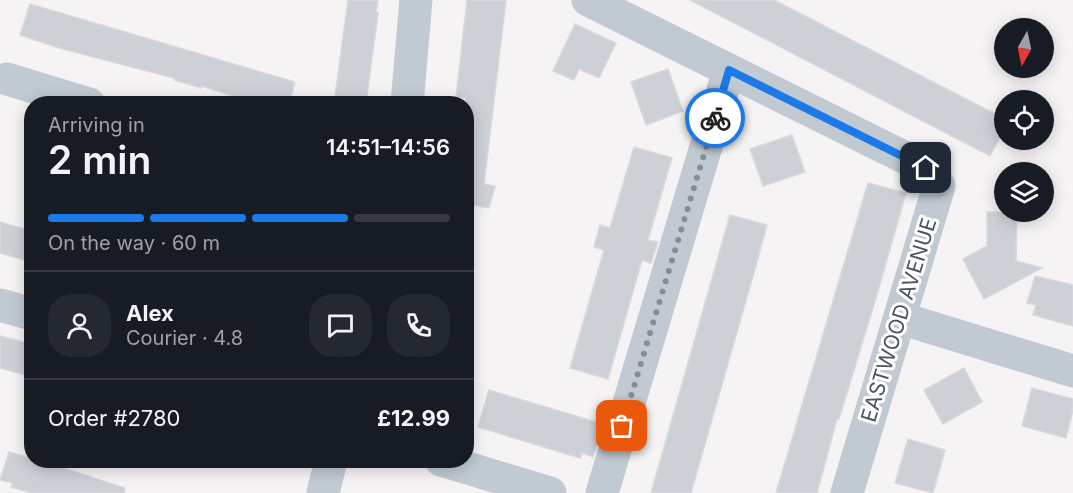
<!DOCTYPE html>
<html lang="en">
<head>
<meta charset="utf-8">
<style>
	body { margin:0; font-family:Inter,sans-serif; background:#242831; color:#f1f3f6; height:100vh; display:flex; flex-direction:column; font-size:22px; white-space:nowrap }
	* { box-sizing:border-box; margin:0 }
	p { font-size:20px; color:#9ea1a6 }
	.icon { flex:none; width:33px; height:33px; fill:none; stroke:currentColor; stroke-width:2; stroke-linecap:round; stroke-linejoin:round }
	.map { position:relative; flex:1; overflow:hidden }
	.side { position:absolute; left:24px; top:96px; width:450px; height:372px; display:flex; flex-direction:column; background:#171b24; border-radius:24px; box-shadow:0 3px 15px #0003 }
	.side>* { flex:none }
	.needle { width:39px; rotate:189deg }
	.fabs { position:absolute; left:994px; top:18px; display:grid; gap:12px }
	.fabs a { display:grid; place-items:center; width:60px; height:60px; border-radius:50%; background:#171b24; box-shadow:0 3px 15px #0003; font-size:30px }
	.pin { position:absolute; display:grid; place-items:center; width:51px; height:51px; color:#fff; margin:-26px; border-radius:12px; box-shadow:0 3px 9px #0006 }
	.courier { position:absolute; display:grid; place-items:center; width:60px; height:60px; margin:-30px; border:4px solid #1b7ae7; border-radius:50%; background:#fff; color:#222; box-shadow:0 2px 8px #0007 }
	.summary em { font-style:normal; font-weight:600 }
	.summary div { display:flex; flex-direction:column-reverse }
	.summary { display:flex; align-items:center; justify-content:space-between; height:102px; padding:0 24px }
	h1 { font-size:39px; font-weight:600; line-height:45px }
	.bar { display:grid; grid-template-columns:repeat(4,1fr); gap:9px 6px; align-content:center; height:72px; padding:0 24px }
	.bar i { height:8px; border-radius:4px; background:#363941 }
	.bar .on { background:#1b7ae7 }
	.bar p { grid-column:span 4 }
	.line { display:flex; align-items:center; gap:15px; padding:0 24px; border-top:2px solid #363941 }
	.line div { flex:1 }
	.round { display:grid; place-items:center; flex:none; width:63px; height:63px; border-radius:24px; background:#242831 }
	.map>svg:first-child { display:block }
	.building { fill:#cdd0d5; stroke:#d7d9de; stroke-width:1.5 }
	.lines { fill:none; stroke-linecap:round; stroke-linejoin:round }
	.minor { stroke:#c1cad2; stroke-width:33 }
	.done { stroke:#868e94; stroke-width:6; stroke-dasharray:0 10.8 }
	.route { stroke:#1b7ae7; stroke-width:8 }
	.labels { text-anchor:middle; stroke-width:6; stroke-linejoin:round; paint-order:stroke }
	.street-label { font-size:21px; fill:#4a5761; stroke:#fff }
</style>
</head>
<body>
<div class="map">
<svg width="1073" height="493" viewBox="0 0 1073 493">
	<rect width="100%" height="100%" fill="#f5f3f3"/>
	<path class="building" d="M348,0H378L376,12L378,13L366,104H334Z
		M467,0H506L484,184L495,186L489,208L466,204V98L456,97Z
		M690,0H774L1005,119V128L990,156Z
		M30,4L295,82L289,104H257L202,86L201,88L174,80V78L59,48L20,35Z
		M575,24L616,43L599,78L579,69L574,80L553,71Z
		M668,69L683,111L646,125L631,82Z
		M792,135L805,172L763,186L750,149Z
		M634,147L672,158L648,240L658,242L651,263L642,260L608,379L570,368L604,250L594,247L600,225L610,228Z
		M868,183L906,193L876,298L839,419H837L817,493H776Z
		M987,212H1017L1016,261L1042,268L984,299L963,259L987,246Z
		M730,215L767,225L755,269L691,493H651Z
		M0,222L32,231V262L0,253Z
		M1035,276L1073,285V326L1033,315L1036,305L1027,303Z
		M0,336L32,344V377L0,368Z
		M964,368L982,402L943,424L924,390Z
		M1032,388L1073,399V410L1066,438L1022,426Z
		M489,390L603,424L593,457L582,453L580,458L478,427Z
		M908,439L945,450L933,493L895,483Z
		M9,452L32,458V460H39L125,488L124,493H32L11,487L13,483L0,480Z"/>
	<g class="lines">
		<path class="minor" d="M588,0L926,168L939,186L847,493
			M7,79L89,104
			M407,104L416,0
			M0,305L32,314
			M900,318L1073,371
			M441,460L550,493
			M323,493L331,460
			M602,493L729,70"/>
	</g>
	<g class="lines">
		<path class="done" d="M622,426L715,118"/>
		<path class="route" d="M715,118L729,70L926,168"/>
	</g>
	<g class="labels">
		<g class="street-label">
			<text transform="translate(899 320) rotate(-73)" y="7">EASTWOOD AVENUE</text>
		</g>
	</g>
</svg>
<div class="fabs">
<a><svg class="needle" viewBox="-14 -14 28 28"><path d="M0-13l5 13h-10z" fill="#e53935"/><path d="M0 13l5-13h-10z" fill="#9ea1a6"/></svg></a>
<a><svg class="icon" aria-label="locate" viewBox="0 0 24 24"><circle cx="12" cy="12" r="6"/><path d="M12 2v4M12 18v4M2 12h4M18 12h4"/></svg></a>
<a><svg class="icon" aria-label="layers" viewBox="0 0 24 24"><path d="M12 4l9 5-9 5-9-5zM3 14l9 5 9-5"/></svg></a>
</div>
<div class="pin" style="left:622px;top:426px;background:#ea580c"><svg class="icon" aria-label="bag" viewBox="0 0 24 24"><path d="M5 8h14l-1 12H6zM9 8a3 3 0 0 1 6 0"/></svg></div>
<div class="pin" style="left:926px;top:168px;background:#1f2937"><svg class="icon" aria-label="home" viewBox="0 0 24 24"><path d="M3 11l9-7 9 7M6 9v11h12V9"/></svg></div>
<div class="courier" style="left:715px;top:118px"><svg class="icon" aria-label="bike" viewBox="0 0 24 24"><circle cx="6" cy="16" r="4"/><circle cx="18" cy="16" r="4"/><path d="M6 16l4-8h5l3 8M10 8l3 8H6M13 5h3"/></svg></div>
<section class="side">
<div class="summary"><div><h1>2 min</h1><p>Arriving in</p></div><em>14:51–14:56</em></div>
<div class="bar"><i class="on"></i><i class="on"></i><i class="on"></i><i></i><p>On the way · 60 m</p></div>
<div class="line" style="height:108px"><a class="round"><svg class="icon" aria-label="person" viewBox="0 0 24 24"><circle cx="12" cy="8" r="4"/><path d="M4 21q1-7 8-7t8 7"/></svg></a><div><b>Alex</b><p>Courier · 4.8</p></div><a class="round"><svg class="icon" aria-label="chat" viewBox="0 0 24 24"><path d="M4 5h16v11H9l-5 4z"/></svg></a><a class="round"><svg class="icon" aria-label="phone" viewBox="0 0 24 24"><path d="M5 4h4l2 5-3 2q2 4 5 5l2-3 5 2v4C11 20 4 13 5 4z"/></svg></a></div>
<div class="line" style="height:78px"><div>Order #2780</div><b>£12.99</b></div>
</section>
</div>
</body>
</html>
